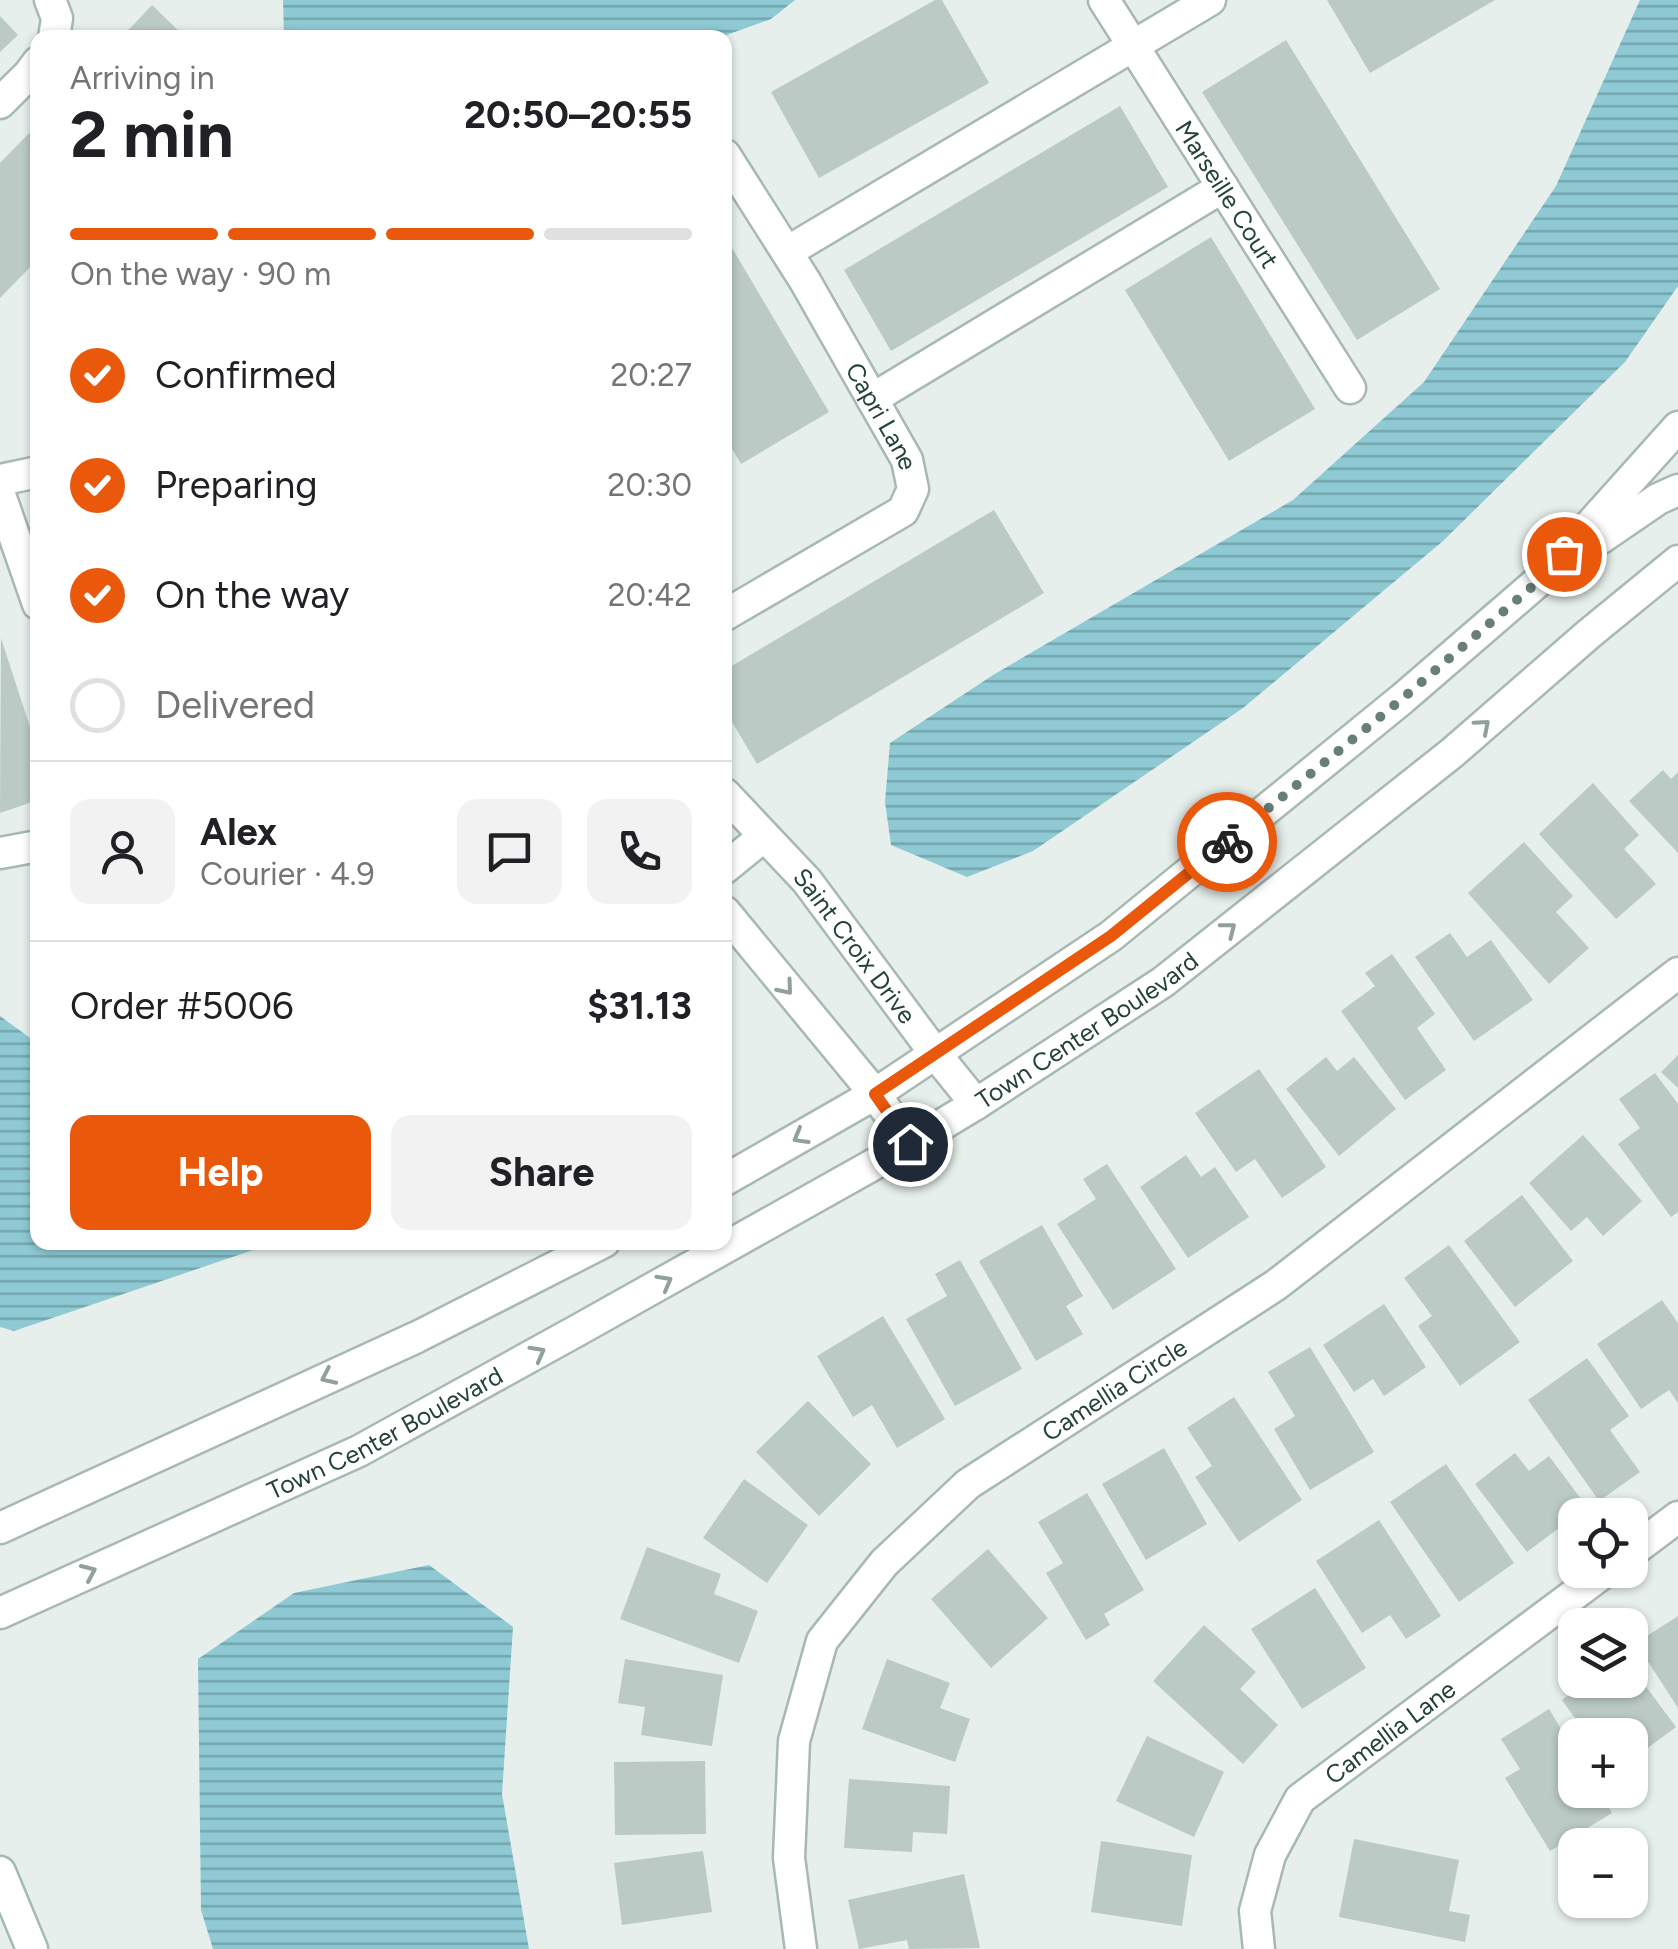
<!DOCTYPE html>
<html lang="en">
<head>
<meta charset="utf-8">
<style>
	body { margin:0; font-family:Figtree,sans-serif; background:#f2f2f2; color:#202124; height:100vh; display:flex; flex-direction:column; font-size:38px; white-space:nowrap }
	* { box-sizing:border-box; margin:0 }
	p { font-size:32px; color:#757577 }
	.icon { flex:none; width:55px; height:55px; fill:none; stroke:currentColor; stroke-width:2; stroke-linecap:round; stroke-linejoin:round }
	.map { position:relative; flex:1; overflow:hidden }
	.side { position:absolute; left:30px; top:30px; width:702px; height:1220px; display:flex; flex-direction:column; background:#fff; border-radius:20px; box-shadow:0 2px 8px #0004 }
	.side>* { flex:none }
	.fabs { position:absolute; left:1558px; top:1498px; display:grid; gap:20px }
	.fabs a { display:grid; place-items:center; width:90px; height:90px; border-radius:20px; background:#fff; box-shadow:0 2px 8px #0004; font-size:50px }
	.pin { position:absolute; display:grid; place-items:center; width:85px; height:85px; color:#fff; margin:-42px; border:5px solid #fff; border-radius:50%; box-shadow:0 2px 10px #0007 }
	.courier { position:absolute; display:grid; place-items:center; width:100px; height:100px; margin:-50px; border:8px solid #ea580c; border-radius:50%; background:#fff; color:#222; box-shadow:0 2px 12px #0007 }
	.summary em { font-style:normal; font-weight:700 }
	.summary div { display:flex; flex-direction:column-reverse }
	.summary { display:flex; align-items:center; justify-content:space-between; height:170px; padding:0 40px }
	h1 { font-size:65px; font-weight:700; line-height:75px }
	.bar { display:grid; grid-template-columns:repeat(4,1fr); gap:15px 10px; align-content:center; height:120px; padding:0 40px }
	.bar i { height:12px; border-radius:8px; background:#e0e0e0 }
	.bar .on { background:#ea580c }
	.bar p { grid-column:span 4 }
	.line { display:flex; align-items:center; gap:25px; padding:0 40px; border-top:2px solid #e0e0e0 }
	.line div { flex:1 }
	.round { display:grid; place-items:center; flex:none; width:105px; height:105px; border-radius:20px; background:#f2f2f2 }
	ol { padding:0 40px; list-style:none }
	li { display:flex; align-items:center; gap:30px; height:110px }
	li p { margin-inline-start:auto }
	li .icon { padding:10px; border-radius:50%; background:#ea580c; color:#fff; stroke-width:4 }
	li:last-child { color:#757577 }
	li i { width:55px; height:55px; border:5px solid #e0e0e0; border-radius:50% }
	.button { display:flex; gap:20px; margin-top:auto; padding:20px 40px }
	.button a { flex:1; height:115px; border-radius:20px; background:#ea580c; color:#fff; font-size:40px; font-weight:700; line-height:115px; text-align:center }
	.button a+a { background:#f2f2f2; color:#202124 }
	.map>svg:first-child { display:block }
	.water { fill:url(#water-rules) }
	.building { fill:#bbcac4 }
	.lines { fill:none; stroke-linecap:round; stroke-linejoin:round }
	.minor-casing { stroke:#a8b8b2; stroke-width:35 }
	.tertiary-casing { stroke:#a8b8b2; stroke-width:35 }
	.secondary-casing { stroke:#a4bbb3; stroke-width:35 }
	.minor { stroke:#fff; stroke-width:30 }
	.tertiary { stroke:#fff; stroke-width:30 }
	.secondary { stroke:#fff; stroke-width:30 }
	.oneway { stroke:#92a09c }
	.done { stroke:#687f78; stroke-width:10; stroke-dasharray:0 18 }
	.route { stroke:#ea580c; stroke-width:12 }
	.labels { text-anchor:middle; stroke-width:9; stroke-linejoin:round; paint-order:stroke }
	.street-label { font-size:25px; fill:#24423a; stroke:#f7fbf9 }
</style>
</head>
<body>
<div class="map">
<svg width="1678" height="1949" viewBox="0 0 1678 1949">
	<defs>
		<pattern id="water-rules" width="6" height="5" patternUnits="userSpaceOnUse" patternTransform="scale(2.5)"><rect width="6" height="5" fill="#8ec9d4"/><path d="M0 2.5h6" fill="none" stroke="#74a5ad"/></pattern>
	</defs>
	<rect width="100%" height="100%" fill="#e6efeb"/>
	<path class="water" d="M283,0H795L771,19L718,38L284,37Z
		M1640,0H1678V286L1625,362L1443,541L1243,708L1033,851L967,877L891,845L885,802L890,743L993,675L1293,500L1424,382L1556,186Z
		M0,1016L37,1043L38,1242L274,1243L14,1331L0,1327Z
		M429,1565L513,1627L502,1794L529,1949H213L201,1910L198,1659L294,1593Z"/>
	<path class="building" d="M935,0H942L989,83L819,178L771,92Z
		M1327,0H1495L1370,73Z
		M152,5L186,38H121Z
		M0,16L18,35L0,52Z
		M1286,40L1440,289L1357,340L1202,92Z
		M1120,106L1168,187L891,351L844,270Z
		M38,124V259L0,298V163Z
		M725,236L829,412L741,464L725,437Z
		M1211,237L1315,409L1229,461L1125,290Z
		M994,510L1044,593L757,764L725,710V670Z
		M1,638L38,752V800L0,813Z
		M1663,770L1671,779L1678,772V853L1629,801Z
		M1593,783L1639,835L1624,849L1656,884L1616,919L1539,834Z
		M1524,842L1573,896L1556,912L1589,948L1549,984L1468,893Z
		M1450,933L1467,957L1491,940L1533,1000L1474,1041L1415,957Z
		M1392,954L1435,1014L1417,1028L1446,1070L1405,1100L1341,1011L1375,986L1365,973Z
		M1678,1055V1088L1661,1072Z
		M1326,1057L1337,1071L1354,1057L1396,1109L1339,1156L1286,1089Z
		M1259,1069L1326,1167L1282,1198L1255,1159L1236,1172L1195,1113Z
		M1655,1073L1678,1104V1212L1671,1217L1618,1144L1640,1128L1619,1099Z
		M1583,1135L1642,1201L1603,1236L1587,1217L1571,1231L1529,1183Z
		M1186,1155L1201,1177L1215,1167L1249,1217L1188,1258L1140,1187Z
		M1107,1164L1176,1269L1113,1310L1057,1224L1096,1199L1083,1179Z
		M1522,1195L1573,1261L1515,1307L1464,1241Z
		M1042,1225L1083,1296L1066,1306L1083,1334L1036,1361L979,1261Z
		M1449,1245L1520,1342L1460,1386L1418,1326L1432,1316L1404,1278Z
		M960,1260L1022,1369L955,1406L906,1319L947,1296L935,1274Z
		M1662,1300L1678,1323V1403L1669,1390L1641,1409L1597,1344Z
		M1384,1304L1426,1367L1384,1396L1373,1379L1354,1392L1323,1345Z
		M883,1316L945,1419L897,1448L872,1405L853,1417L817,1356Z
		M1310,1347L1374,1452L1310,1490L1274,1429L1295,1416L1268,1372Z
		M1587,1358L1629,1416L1610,1430L1640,1472L1599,1501L1528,1400Z
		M1234,1397L1302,1500L1239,1542L1195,1477L1212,1466L1187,1428Z
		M808,1401L871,1464L819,1516L756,1452Z
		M1164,1448L1207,1524L1146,1560L1102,1484Z
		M1515,1453L1529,1471L1549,1456L1587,1507L1527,1552L1475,1484Z
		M1446,1464L1514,1563L1459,1602L1390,1502Z
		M744,1479L808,1525L767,1583L703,1538Z
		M1087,1493L1144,1590L1104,1614L1110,1625L1086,1640L1046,1573L1063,1563L1038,1522Z
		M1379,1520L1441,1616L1406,1639L1390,1615L1362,1633L1316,1561Z
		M647,1547L721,1574L714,1594L758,1611L739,1663L620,1619Z
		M988,1549L1048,1618L991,1668L931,1599Z
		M1315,1588L1366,1668L1302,1709L1251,1629Z
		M1678,1616V1708L1636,1643Z
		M1204,1625L1256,1672L1240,1689L1278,1725L1243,1764L1153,1681Z
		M625,1659L723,1675L712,1746L641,1735L645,1707L618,1703Z
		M887,1659L950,1683L940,1708L970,1719L955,1762L862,1729Z
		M1630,1665L1676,1727L1630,1761V1735H1587L1562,1700L1589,1680H1630Z
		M1549,1709L1575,1752V1790H1598L1612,1813L1550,1851L1505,1778L1520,1769L1501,1739Z
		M1147,1736L1224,1772L1194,1837L1116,1801Z
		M705,1761L706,1834L615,1835L614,1762Z
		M849,1779L950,1786L947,1834L913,1832L912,1852L844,1848Z
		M1354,1839L1459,1860L1449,1911L1470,1915L1465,1942L1339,1917Z
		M1101,1841L1192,1855L1182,1926L1091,1912Z
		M703,1851L712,1912L622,1925L614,1863Z
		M964,1874L980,1948L909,1949L907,1940L859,1949L848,1900Z"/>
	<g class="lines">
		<defs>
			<g id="minor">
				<path d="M50,0L57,18L54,38"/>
				<path id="s1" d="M1104,0L1350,388"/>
				<path d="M0,103L29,74L38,62"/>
				<path id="s2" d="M725,155L805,281L907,460L913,489L903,511L725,615"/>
				<path d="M787,252L1210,0"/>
				<path d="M872,399L1223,187"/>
				<path d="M0,480L38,472"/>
				<path d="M0,495L38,604"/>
				<path id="s3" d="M725,794L807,881L934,1052L976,1104"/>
				<path d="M0,853L38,846"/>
				<path d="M725,868L764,836"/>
				<path d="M725,912L875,1094L910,1144"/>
				<path d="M1630,1553L1678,1517"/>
				<path id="s4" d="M801,1949L789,1858L794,1741L822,1641L884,1563L968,1484L1276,1285L1678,973"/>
				<path id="s5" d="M1259,1949L1255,1911L1270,1855L1300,1799L1607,1570"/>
			</g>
			<g id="tertiary">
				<path d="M1573,544L1678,427"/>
				<path d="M725,1180L875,1094L1111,936L1402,699L1541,579L1658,499L1678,490"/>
				<path d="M0,1528L417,1337L604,1242"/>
				<path id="s6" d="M0,1613L359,1451L580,1329L910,1144L976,1104L1163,982L1452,753L1590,633L1678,561"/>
			</g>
			<path id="secondary" d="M0,1872L32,1949"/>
		</defs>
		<use href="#minor" class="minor-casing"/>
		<use href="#tertiary" class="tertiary-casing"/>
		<use href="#secondary" class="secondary-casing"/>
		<use href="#minor" class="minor"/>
		<use href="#tertiary" class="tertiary"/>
		<use href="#secondary" class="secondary"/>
	</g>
	<defs><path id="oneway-chevron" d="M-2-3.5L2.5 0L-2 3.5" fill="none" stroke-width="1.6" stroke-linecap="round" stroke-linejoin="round" transform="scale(2.5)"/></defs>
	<g class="oneway">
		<use href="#oneway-chevron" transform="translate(1483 726) rotate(-41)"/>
		<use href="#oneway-chevron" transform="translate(1229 929) rotate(-38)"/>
		<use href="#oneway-chevron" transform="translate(786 988) rotate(50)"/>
		<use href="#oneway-chevron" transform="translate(800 1137) rotate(150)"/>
		<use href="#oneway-chevron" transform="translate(665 1282) rotate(-29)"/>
		<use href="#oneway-chevron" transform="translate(538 1353) rotate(-29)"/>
		<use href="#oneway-chevron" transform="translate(328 1377) rotate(155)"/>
		<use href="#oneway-chevron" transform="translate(89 1572) rotate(-24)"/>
	</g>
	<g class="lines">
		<path class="done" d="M1227,842L1402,699L1541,579L1564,554"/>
		<path class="route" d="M910,1144L875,1094L1111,936L1227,842"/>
	</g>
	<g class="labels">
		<g class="street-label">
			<text dy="9" stroke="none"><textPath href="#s1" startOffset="230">Marseille Court</textPath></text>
			<text dy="9" stroke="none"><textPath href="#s2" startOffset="305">Capri Lane</textPath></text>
			<text dy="9" stroke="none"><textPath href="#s3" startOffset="200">Saint Croix Drive</textPath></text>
			<text dy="9" stroke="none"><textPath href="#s6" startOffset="1235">Town Center Boulevard</textPath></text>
			<text dy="9" stroke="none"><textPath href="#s4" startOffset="702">Camellia Circle</textPath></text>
			<text dy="9" stroke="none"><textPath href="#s6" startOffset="425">Town Center Boulevard</textPath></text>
			<text dy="9" stroke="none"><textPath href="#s5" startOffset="272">Camellia Lane</textPath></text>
		</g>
	</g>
</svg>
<div class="fabs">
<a><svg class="icon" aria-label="locate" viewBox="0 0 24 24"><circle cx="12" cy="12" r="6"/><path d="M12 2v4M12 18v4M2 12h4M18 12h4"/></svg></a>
<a><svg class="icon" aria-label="layers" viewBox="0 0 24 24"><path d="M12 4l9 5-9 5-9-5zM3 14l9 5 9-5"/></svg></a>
<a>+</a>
<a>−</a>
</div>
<div class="pin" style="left:1564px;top:554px;background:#ea580c"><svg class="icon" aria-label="bag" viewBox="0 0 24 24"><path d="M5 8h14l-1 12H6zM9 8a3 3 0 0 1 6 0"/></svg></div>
<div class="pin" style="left:910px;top:1144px;background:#1f2937"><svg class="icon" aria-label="home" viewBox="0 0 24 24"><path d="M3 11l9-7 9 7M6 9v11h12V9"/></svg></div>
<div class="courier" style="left:1227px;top:842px"><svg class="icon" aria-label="bike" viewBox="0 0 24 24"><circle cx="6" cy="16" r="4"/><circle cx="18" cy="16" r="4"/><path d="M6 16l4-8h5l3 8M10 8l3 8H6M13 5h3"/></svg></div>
<section class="side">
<div class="summary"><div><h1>2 min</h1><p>Arriving in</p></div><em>20:50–20:55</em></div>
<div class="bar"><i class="on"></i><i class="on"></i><i class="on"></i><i></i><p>On the way · 90 m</p></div>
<ol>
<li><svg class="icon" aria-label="check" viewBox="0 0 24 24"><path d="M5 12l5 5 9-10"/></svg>Confirmed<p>20:27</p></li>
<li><svg class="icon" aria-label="check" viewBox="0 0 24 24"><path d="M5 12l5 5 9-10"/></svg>Preparing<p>20:30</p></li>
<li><svg class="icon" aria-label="check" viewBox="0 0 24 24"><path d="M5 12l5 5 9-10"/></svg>On the way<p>20:42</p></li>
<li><i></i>Delivered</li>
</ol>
<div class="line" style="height:180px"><a class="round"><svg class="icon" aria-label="person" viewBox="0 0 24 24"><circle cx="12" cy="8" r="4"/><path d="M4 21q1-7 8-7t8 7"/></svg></a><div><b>Alex</b><p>Courier · 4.9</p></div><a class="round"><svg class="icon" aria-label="chat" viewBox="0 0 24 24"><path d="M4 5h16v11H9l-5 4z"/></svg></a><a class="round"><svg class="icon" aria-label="phone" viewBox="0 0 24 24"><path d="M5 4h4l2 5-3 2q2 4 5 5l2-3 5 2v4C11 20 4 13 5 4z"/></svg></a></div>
<div class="line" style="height:130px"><div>Order #5006</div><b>$31.13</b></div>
<div class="button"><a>Help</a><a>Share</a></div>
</section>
</div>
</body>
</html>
